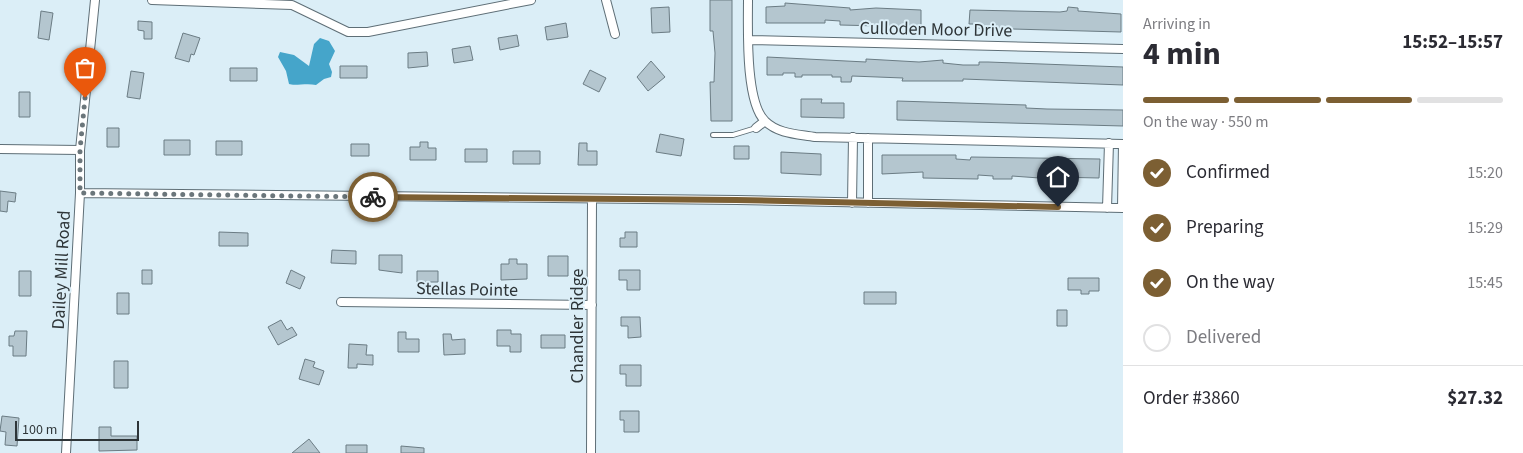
<!DOCTYPE html>
<html lang="en">
<head>
<meta charset="utf-8">
<style>
	body { margin:0; font-family:"Source Sans 3",sans-serif; background:#f2f2f3; color:#2b2b33; height:100vh; display:flex; flex-direction:column; font-size:19px; white-space:nowrap }
	* { box-sizing:border-box; margin:0 }
	p { font-size:16px; color:#7c7c81 }
	.icon { flex:none; width:28px; height:28px; fill:none; stroke:currentColor; stroke-width:2; stroke-linecap:round; stroke-linejoin:round }
	.map { position:relative; flex:1; overflow:hidden }
	.panel { display:flex; flex-direction:column; background:#fff; width:400px }
	.panel>* { flex:none }
	.scale { position:absolute; left:15px; bottom:12px; width:124px; box-sizing:border-box; padding-left:5px; border:2px solid #2e3538; border-top:0; font-size:14px; line-height:18px; white-space:nowrap; color:#2e3538; -webkit-text-stroke:4px #dbeef7; paint-order:stroke }
	.pin { position:absolute; display:grid; place-items:center; width:42px; height:42px; color:#fff; margin:-51px -21px; border-radius:50% 50% 50% 0; rotate:-45deg; box-shadow:0 0 5px #0007 }
	.pin .icon { rotate:45deg }
	.courier { position:absolute; display:grid; place-items:center; width:50px; height:50px; margin:-25px; border:4px solid #7c5f33; border-radius:50%; background:#fff; color:#222; box-shadow:0 1px 6px #0007 }
	.headline em { font-style:normal; font-weight:700 }
	.headline div { display:flex; flex-direction:column-reverse }
	.headline { display:flex; align-items:center; justify-content:space-between; height:85px; padding:0 20px }
	h1 { font-size:32px; font-weight:700; line-height:38px }
	.bar { display:grid; grid-template-columns:repeat(4,1fr); gap:8px 5px; align-content:center; height:60px; padding:0 20px }
	.bar i { height:6px; border-radius:4px; background:#e1e1e2 }
	.bar .on { background:#7c5f33 }
	.bar p { grid-column:span 4 }
	.line { display:flex; align-items:center; gap:12px; padding:0 20px; border-top:1px solid #e1e1e2 }
	.line div { flex:1 }
	ol { padding:0 20px; list-style:none }
	li { display:flex; align-items:center; gap:15px; height:55px }
	li p { margin-inline-start:auto }
	li .icon { padding:5px; border-radius:50%; background:#7c5f33; color:#fff; stroke-width:4 }
	li:last-child { color:#7c7c81 }
	li i { width:28px; height:28px; border:2px solid #e1e1e2; border-radius:50% }
	main { display:flex; flex:1; min-height:0 }
	.map>svg:first-child { display:block }
	.water { fill:#45a5ca }
	.building { fill:#b4c6cf; stroke:#6b7c84 }
	.lines { fill:none; stroke-linecap:round; stroke-linejoin:round }
	.service-casing { stroke:#5e6e76; stroke-width:6 }
	.minor-casing { stroke:#5e6e76; stroke-width:10 }
	.service { stroke:#fff; stroke-width:4 }
	.minor { stroke:#fff; stroke-width:8 }
	.done { stroke:#6b767b; stroke-width:5; stroke-dasharray:0 9 }
	.route { stroke:#7c5f33; stroke-width:6 }
	.labels { text-anchor:middle; stroke-width:4; stroke-linejoin:round; paint-order:stroke }
	.street-label { font-size:18px; fill:#2e3538; stroke:#dbeef7 }
</style>
</head>
<body>
<main>
<div class="map">
<svg width="1123" height="453" viewBox="0 0 1123 453">
	<rect width="100%" height="100%" fill="#dbeef7"/>
	<path class="water" d="M320,38L329,41L335,51L329,64L332,72L331,77L324,79L316,85C307,83 294,86 289,84L286,71L278,57L280,52L294,55L309,66L314,44Z"/>
	<path class="building" d="M710,0H732V121H711L710,82H714L715,53L713,31H710Z
		M785,3L850,8V10L876,8L921,10V27L840,25V21L825,20V23H766V7L785,6Z
		M669,7L670,32L652,33L651,8Z
		M1068,7L1078,8V11L1121,14V32L976,28V24H969L970,10L1060,12L1067,11Z
		M41,11L53,13L49,40L38,38Z
		M138,21L152,22V39H144V31L138,30Z
		M566,23L568,37L547,40L545,27Z
		M183,33L200,38L194,55L191,54L189,62L175,58Z
		M517,35L519,46L500,50L498,38Z
		M470,46L473,60L454,63L452,49Z
		M427,52L428,66L408,68V53Z
		M767,57L866,62V59L919,62L943,60V63L963,65H979V62H988L1123,67V85L963,79V81H902L903,78L852,76L851,82H841V77H832V75H802V77H795V73H783V75H767Z
		M651,61L665,77L648,91L637,77Z
		M340,66H367V78H340Z
		M230,68H257V81H230Z
		M590,70L606,78L599,92L583,84Z
		M131,71L144,73L140,99L127,97Z
		M19,92H30V117H19Z
		M801,99H822L821,103H844V118L801,117Z
		M897,101L1026,105V108L1047,109L1123,110V126L897,120Z
		M107,128H119V147H107Z
		M660,134L684,139L681,156L656,152Z
		M164,140H190V155H164Z
		M216,141H242V155H216Z
		M420,142H428V148H436V160H410V147H420Z
		M579,143H587V151H597V165H578Z
		M351,144H369V156H351Z
		M734,146H749V159H734Z
		M465,149H487V162H465Z
		M513,151H540V164H513Z
		M781,152L821,154V175L781,173Z
		M882,155H956V159L970,160L971,157L1100,159L1099,178L1053,177V179L1012,176V179H993V176L978,175V179L923,178V172L882,174Z
		M0,191L16,193L15,202L8,201L7,212L0,211Z
		M219,232L248,233V246H219Z
		M625,232H637V247H620V238H625Z
		M332,250L356,251V264L331,263Z
		M379,255H402V273L379,270Z
		M548,256H568V276H548Z
		M509,259H517V264H527V279L501,280V264H509Z
		M142,270H152V284H142Z
		M291,270L305,277L300,289L286,283Z
		M619,270H640V290H627V280H619Z
		M19,271H31V296H19Z
		M417,271H438V282H417Z
		M1068,278H1099V291H1089V294H1081V290H1068Z
		M864,292H896V304H864Z
		M117,293H129V314H117Z
		M1057,310H1067V326H1057Z
		M621,317H640L641,337L628,338V326H621Z
		M281,320L287,330L292,327L297,335L278,345L268,327Z
		M497,330H511V334H521V352H510V346H497Z
		M15,331H27L26,356H13V346H9V336H14Z
		M398,332H406V339H419V352H398Z
		M443,334H451L452,340L465,339V354L444,355Z
		M541,335H565V348H541Z
		M349,344L367,345L366,355H373V365L357,364V368H348Z
		M305,359L315,362L313,367L324,371L319,385L299,379Z
		M114,361H128V388H114Z
		M620,365H641V386H626V374H620Z
		M620,411H639V432H624V420H620Z
		M2,416L19,418L17,446L5,445L6,432L0,431Z
		M99,427H111V436H137V450L99,451Z
		M309,439L320,453H292Z
		M346,445H367V453H346Z
		M401,446L424,448V453H401Z"/>
	<g class="lines">
		<defs>
			<path id="service" d="M713,135H733L756,128"/>
			<path id="minor" d="M152,0L292,5L348,32H368L531,0
				M606,0L615,34
				M748,0C748,27 745,102 765,121C778,134 798,134 815,137L1123,144
				M749,40L1123,49
				M756,128L765,121
				M0,149L80,150
				M80,193L737,200L1123,208
				M852,203L853,137
				M868,203V138
				M1107,208L1109,143
				M1122,208L1123,144
				M341,302L592,305
				M66,453L80,193V150L95,0
				M591,453L592,199"/>
		</defs>
		<use href="#service" class="service-casing"/>
		<use href="#minor" class="minor-casing"/>
		<use href="#service" class="service"/>
		<use href="#minor" class="minor"/>
	</g>
	<g class="lines">
		<path class="done" d="M85,98L80,150V193L373,197"/>
		<path class="route" d="M373,197L736,200L1058,207"/>
	</g>
	<g class="labels">
		<g class="street-label">
			<text transform="translate(936 29) rotate(1)" y="6">Culloden Moor Drive</text>
			<text transform="translate(61 270) rotate(-87)" y="6">Dailey Mill Road</text>
			<text transform="translate(467 289) rotate(1)" y="6">Stellas Pointe</text>
			<text transform="translate(577 326) rotate(-90)" y="6">Chandler Ridge</text>
		</g>
	</g>
</svg>
<div class="scale">100 m</div>
<div class="pin" style="left:85px;top:98px;background:#ea580c"><svg class="icon" aria-label="bag" viewBox="0 0 24 24"><path d="M5 8h14l-1 12H6zM9 8a3 3 0 0 1 6 0"/></svg></div>
<div class="pin" style="left:1058px;top:207px;background:#1f2937"><svg class="icon" aria-label="home" viewBox="0 0 24 24"><path d="M3 11l9-7 9 7M6 9v11h12V9"/></svg></div>
<div class="courier" style="left:373px;top:197px"><svg class="icon" aria-label="bike" viewBox="0 0 24 24"><circle cx="6" cy="16" r="4"/><circle cx="18" cy="16" r="4"/><path d="M6 16l4-8h5l3 8M10 8l3 8H6M13 5h3"/></svg></div>
</div>
<section class="panel">
<div class="headline"><div><h1>4 min</h1><p>Arriving in</p></div><em>15:52–15:57</em></div>
<div class="bar"><i class="on"></i><i class="on"></i><i class="on"></i><i></i><p>On the way · 550 m</p></div>
<ol>
<li><svg class="icon" aria-label="check" viewBox="0 0 24 24"><path d="M5 12l5 5 9-10"/></svg>Confirmed<p>15:20</p></li>
<li><svg class="icon" aria-label="check" viewBox="0 0 24 24"><path d="M5 12l5 5 9-10"/></svg>Preparing<p>15:29</p></li>
<li><svg class="icon" aria-label="check" viewBox="0 0 24 24"><path d="M5 12l5 5 9-10"/></svg>On the way<p>15:45</p></li>
<li><i></i>Delivered</li>
</ol>
<div class="line" style="height:65px"><div>Order #3860</div><b>$27.32</b></div>
</section>
</main>
</body>
</html>
